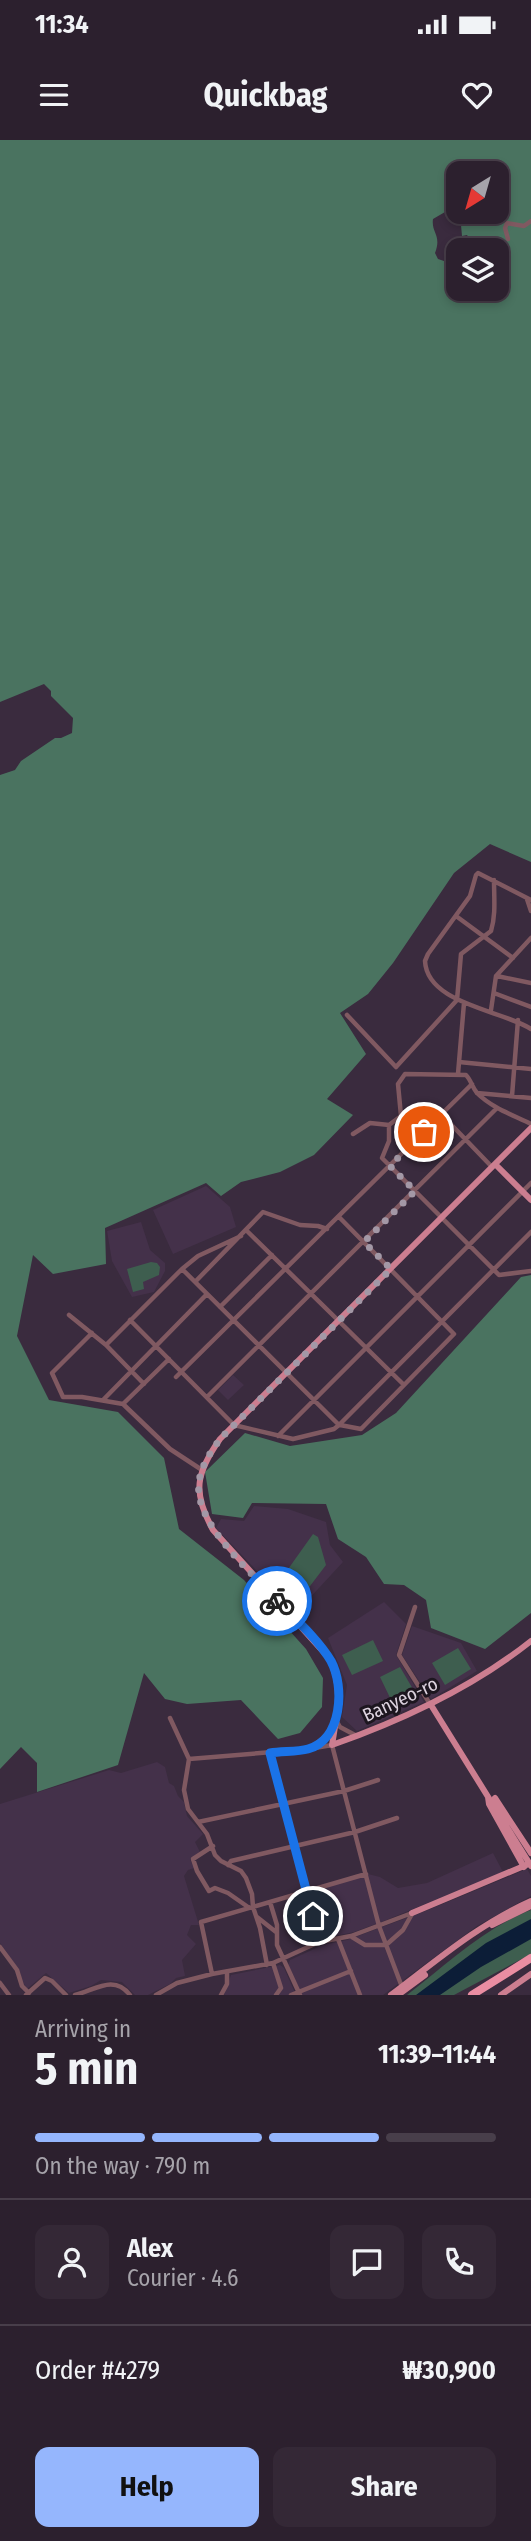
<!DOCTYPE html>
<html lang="en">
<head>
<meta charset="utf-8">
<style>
	body { margin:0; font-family:"Fira Sans Condensed",sans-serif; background:#342836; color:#f1f3f6; height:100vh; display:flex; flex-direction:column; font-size:26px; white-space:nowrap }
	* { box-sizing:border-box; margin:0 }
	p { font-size:23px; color:#a6a3aa }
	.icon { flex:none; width:38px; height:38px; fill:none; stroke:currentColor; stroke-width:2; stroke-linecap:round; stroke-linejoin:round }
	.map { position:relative; height:1855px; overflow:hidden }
	.drawer { display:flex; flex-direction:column; background:#2c202e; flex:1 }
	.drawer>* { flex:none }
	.needle { width:46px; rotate:217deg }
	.fabs { position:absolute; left:446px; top:21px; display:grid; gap:14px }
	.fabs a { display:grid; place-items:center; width:63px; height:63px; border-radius:14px; background:#2c202e; box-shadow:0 4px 10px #0003,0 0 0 2px #483e4a; font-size:35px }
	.pin { position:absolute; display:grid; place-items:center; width:60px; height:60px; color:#fff; margin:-30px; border:4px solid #fff; border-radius:50%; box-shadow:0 2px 7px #0007 }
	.courier { position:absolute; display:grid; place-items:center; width:70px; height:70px; margin:-35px; border:5px solid #1a73e8; border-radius:50%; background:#fff; color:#222; box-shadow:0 2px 9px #0007 }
	.summary em { font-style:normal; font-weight:700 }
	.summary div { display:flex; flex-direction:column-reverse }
	.summary { display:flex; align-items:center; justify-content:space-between; height:119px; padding:0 35px }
	h1 { font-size:46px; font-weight:700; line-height:52px }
	.bar { display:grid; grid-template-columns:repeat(4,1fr); gap:10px 7px; align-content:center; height:84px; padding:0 35px }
	.bar i { height:9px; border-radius:5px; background:#483e4a }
	.bar .active { background:#95b6fd }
	.bar p { grid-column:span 4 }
	.line { display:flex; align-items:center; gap:18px; padding:0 35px; border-top:2px solid #483e4a }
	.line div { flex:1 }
	.round { display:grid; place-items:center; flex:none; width:74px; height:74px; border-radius:14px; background:#342836 }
	.primary-button { display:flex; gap:14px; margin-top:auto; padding:14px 35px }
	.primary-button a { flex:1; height:80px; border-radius:14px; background:#95b6fd; color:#111; font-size:28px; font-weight:700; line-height:80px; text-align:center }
	.primary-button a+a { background:#342836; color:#f1f3f6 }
	.status { display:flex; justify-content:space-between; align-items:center; height:49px; padding:0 35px; background:#2c202e; direction:ltr }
	.status svg { height:19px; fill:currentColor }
	header { display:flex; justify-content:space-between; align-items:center; height:91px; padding:0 35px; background:#2c202e; font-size:32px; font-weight:700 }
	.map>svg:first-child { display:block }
	.built { fill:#44314a }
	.green { fill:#3e5e4f }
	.forest { fill:#4a7360; fill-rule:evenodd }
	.water { fill:#0c1d37 }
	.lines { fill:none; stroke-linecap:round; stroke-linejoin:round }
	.minor { stroke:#805961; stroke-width:4.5 }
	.major { stroke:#cc7e90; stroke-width:6 }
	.highway { stroke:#ea8da2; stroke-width:8 }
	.done { stroke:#a398a6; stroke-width:7; stroke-dasharray:0 12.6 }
	.route { stroke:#1a73e8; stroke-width:9 }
	.labels { text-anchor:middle; stroke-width:6; stroke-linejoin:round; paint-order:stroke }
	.street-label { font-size:19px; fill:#dcd2de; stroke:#1d161f }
</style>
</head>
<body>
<div class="status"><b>11:34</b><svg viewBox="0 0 49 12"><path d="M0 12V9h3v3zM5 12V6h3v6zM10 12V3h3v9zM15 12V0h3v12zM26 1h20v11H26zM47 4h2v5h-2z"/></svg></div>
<header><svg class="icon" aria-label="menu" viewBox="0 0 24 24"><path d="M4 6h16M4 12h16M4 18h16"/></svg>Quickbag<svg class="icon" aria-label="heart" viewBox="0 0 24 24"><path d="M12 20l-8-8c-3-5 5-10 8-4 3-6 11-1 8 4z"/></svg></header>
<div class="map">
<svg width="531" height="1855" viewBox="0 0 531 1855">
	<rect width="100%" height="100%" fill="#3a2b3e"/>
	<path class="built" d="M206,1046L230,1067L236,1087L173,1114L153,1070Z
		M141,1082L150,1110L165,1123V1131L154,1152L132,1157L112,1121L107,1091Z
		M233,1235L244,1245L228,1260L218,1250Z
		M254,1366L288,1369L326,1382L330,1405L343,1422L306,1462L287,1449L273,1448L216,1388L221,1379L244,1381Z
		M384,1462L406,1484L396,1515L424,1562L357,1591L342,1577L347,1545L328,1498Z
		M412,1486L461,1503L477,1531L431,1559L402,1515Z
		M157,1622L165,1627L169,1643L174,1646L178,1656L184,1662L187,1676L203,1694L195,1702L200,1712L190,1719L194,1728L188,1730L184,1736L199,1785H191L187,1795L196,1804L182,1820L185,1836L176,1838L170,1844L148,1855H135L122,1842L101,1840L91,1846L69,1853L46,1833L27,1849L22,1841L20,1832L0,1803V1664L109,1630L121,1633Z
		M493,1713L503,1732L384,1781L354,1792L321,1799L309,1751L368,1734L380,1737L398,1748L427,1743Z
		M527,1729L531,1736V1756L477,1786L383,1855H302L288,1825L290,1820L323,1805L347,1800L428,1770Z
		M280,1825L284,1828L296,1855H224L231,1835Z"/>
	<path class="green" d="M151,1122L157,1123L160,1127L159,1135L143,1142L144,1149L133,1152L127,1129Z
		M313,1394L318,1397L326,1425L304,1454L281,1439Z
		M373,1500L383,1521L352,1535L342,1515Z
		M458,1508L471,1529L445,1545L432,1523Z
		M400,1527L417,1556L394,1566L380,1537Z
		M531,1770V1814L454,1855H407C446,1825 484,1788 531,1770Z"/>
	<path class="forest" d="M0,0H531V722L490,704L454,733L393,823L368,854L340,873L366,914L327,959L353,975L314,1015L280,1032L241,1042L221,1056L206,1043L105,1088L106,1124L53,1134L33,1115L17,1196L49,1260L118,1272L164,1318L179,1389L244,1440L306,1509L323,1538L322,1567L300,1593L278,1599L241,1560L187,1564L165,1559L144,1533L118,1625L37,1652V1623L21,1607L0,1629V635L15,630L21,621L55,598H61L72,593L73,578L51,556V551L44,544L0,562ZM458,33H497V72H458ZM445,72L461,85L462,96L467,95L474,106L473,110H497V149H458V113L455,110L452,111L447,122L438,119L435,113C442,95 431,93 433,79Z
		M531,1135V1473L485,1509L431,1488L426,1460L404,1445L384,1444L366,1417L338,1399L326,1364L252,1363L243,1378L212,1374L205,1332L245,1293L290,1306L362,1295L396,1273L521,1137Z"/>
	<path class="water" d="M531,1779V1799L481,1827L440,1855H416L486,1803Z"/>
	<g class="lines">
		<path class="minor" d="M508,99L505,88L507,83L524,86L531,81
			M527,759L531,771
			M531,760L478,733L476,735L470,756L428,814L425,821C427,864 502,870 531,889
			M456,776L513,818
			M497,836L531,843
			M494,853L531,867
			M491,870L496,836L531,798
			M347,875L396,927L457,860L461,814L491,791C496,775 494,758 494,740
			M459,922L531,929
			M458,934L464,863
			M477,953L531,958
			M512,956L518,880
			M442,975L492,1027
			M531,984C513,975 492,968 477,953C472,947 471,940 466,935L405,934L398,944L401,976L389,985V1001L382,1018L499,1135L531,1131
			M353,994L370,983L389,985
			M339,1077L454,1194L361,1289L340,1285
			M246,1090L403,1244
			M182,1129L339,1285
			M195,1142L263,1072L300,1085L318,1086L327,1089
			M220,1167L272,1115
			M69,1175L106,1205L144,1244
			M130,1180L234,1285L293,1299L334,1289L339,1285L531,1092
			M92,1193L52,1233L63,1257H82L123,1264L170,1309L202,1330
			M106,1205L182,1129L198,1116L241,1096
			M176,1237L472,944
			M207,1257L497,968
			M103,1260L207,1154
			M123,1264L169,1219
			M278,1296L531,1043
			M415,1467L399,1515L430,1564
			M170,1578L189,1619
			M311,1608L328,1594L336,1580L340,1587L355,1595
			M270,1613L319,1801
			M189,1619L309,1609L332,1605L379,1786L402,1847
			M189,1619L184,1650L188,1669L207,1694L215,1715L221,1721L241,1731L246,1738L252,1754L253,1767L260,1788L267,1825
			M198,1682L344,1651L378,1640
			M213,1706L193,1719L197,1731L209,1751L215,1748L228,1753L248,1767
			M228,1725L231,1721L355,1692L397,1678
			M270,1762L277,1785V1805L300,1855
			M257,1777L276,1792
			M352,1797L365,1805H386L403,1790L412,1774
			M338,1799L360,1855
			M0,1807L17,1830L22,1846L29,1853
			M273,1823L281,1848L276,1855
			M212,1834L201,1782L366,1734
			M0,1843L9,1855
			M26,1855L45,1838L52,1841L66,1855
			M75,1855C95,1850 114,1834 130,1855
			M156,1855L177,1843L212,1834L273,1823L319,1802L351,1796L412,1773
			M221,1855L227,1844V1833
			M291,1855L351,1831"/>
		<path class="major" d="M531,988L220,1299C196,1333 192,1352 213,1390L329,1518C344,1547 337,1574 332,1605C403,1580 472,1548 531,1501
			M495,1024L531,1060
			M431,1565L531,1726
			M488,1657L489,1664L524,1727
			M495,1658L531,1713
			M412,1773L531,1723
			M492,1785L531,1766
			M391,1855C436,1821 479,1784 531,1761
			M398,1855L425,1835
			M501,1855L531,1834"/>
		<path class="highway" d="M472,1855L531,1818"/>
	</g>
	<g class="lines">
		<path class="done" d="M277,1461C252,1432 193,1383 199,1342C201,1325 211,1312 220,1299L391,1129L364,1102L415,1051L390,1026L424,992"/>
		<path class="route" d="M277,1461C295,1479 318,1499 331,1521C345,1547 342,1600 308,1609C297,1612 282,1611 270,1613L313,1776"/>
	</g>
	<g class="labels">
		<g class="street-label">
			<text transform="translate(400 1559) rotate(-25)" y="7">Banyeo-ro</text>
		</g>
	</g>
</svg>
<div class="fabs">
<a><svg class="needle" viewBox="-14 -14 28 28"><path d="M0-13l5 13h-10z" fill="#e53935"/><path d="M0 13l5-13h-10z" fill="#a6a3aa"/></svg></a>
<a><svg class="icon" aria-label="layers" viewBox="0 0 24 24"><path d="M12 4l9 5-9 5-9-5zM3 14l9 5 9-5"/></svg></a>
</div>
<div class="pin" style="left:424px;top:992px;background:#ea580c"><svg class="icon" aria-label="bag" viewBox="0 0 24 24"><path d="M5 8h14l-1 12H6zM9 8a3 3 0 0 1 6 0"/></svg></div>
<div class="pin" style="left:313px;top:1776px;background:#1f2937"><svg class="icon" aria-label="home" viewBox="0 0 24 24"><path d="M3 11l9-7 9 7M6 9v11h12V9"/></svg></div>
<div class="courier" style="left:277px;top:1461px"><svg class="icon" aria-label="bike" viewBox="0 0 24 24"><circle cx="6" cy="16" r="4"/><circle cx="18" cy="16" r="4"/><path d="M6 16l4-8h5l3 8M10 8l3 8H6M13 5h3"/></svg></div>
</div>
<section class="drawer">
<div class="summary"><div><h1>5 min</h1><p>Arriving in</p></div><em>11:39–11:44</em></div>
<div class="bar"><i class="active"></i><i class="active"></i><i class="active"></i><i></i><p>On the way · 790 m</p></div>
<div class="line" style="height:126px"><a class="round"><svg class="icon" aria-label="person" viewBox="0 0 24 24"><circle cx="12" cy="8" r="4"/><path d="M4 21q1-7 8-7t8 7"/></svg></a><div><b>Alex</b><p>Courier · 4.6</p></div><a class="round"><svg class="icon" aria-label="chat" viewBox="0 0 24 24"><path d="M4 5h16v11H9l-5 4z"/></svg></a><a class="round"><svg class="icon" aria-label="phone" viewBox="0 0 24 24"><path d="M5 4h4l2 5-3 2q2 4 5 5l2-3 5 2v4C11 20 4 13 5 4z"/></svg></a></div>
<div class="line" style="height:91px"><div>Order #4279</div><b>₩30,900</b></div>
<div class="primary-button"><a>Help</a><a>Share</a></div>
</section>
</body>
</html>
